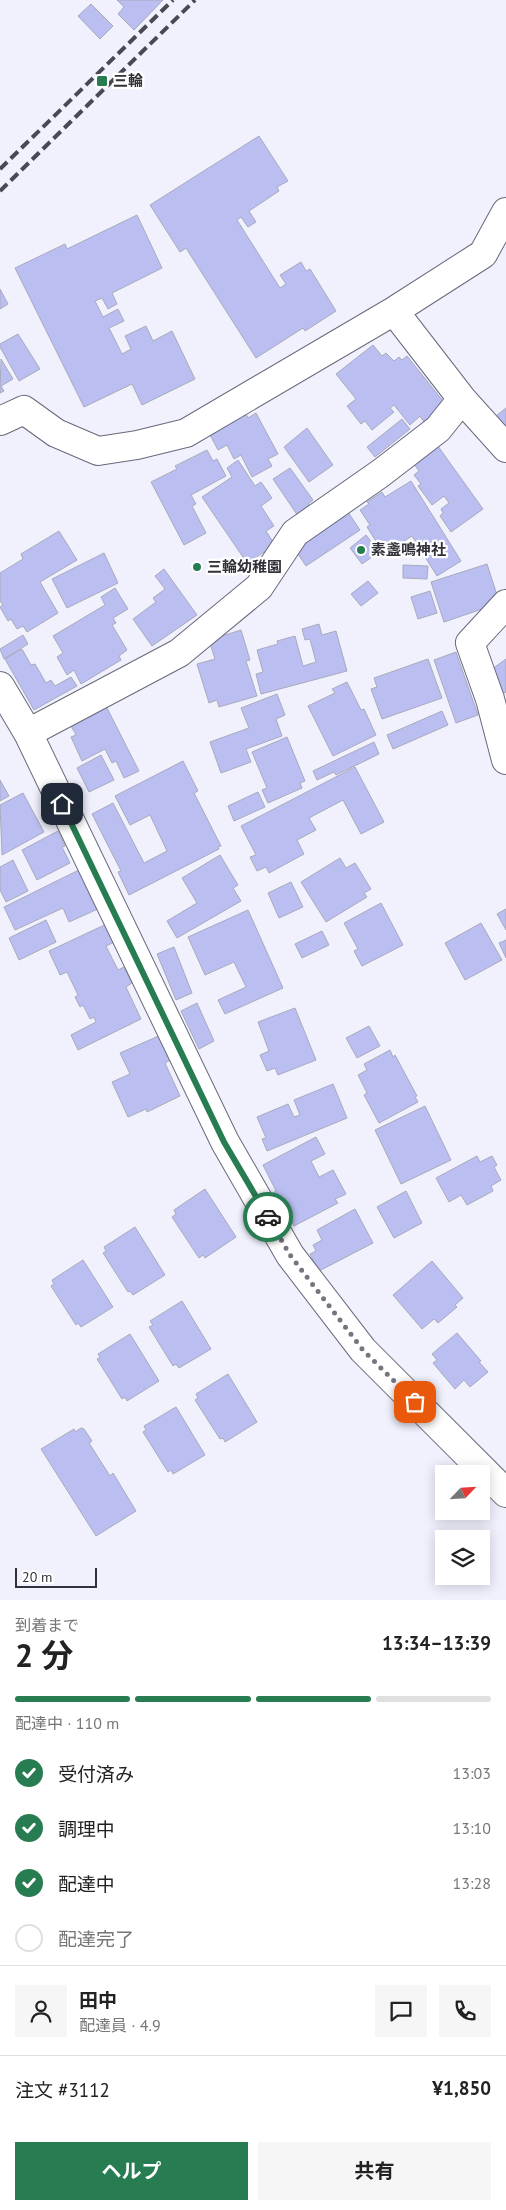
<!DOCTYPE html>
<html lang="ja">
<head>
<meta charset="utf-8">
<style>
	body { margin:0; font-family:"PT Sans","Noto Sans JP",sans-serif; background:#f6f6f6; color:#222; height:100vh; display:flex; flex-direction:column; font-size:19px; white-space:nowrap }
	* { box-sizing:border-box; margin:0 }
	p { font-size:16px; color:#767676 }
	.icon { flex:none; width:28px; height:28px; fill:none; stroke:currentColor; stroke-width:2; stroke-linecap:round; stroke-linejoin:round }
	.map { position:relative; height:1600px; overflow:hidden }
	.drawer { display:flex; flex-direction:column; background:#fff; flex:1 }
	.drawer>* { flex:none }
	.needle { width:32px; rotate:65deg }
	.controls { position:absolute; left:435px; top:1465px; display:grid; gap:10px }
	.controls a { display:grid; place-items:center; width:55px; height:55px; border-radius:0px; background:#fff; box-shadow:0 2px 12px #0003; font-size:25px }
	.scale { position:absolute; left:15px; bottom:12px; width:82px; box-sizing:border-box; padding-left:5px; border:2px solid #313239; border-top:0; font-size:14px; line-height:18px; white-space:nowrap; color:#313239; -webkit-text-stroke:4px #fff; paint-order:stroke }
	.pin { position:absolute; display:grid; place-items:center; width:42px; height:42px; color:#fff; margin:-21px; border-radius:10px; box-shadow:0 2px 8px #0006 }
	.courier { position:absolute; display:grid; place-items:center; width:50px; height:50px; margin:-25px; border:4px solid #277d51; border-radius:50%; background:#fff; color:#222; box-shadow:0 1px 6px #0007 }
	.head em { font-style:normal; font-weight:700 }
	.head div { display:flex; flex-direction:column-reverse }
	.head { display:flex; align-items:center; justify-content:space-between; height:85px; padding:0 15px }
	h1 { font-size:32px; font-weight:700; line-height:38px }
	.bar { display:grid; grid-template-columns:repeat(4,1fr); gap:8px 5px; align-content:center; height:60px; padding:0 15px }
	.bar i { height:6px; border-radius:4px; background:#e0e0e0 }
	.bar .selected { background:#277d51 }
	.bar p { grid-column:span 4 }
	.line { display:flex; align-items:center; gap:12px; padding:0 15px; border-top:1px solid #e0e0e0 }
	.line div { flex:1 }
	.round { display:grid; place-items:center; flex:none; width:52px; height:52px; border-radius:0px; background:#f6f6f6 }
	ol { padding:0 15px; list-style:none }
	li { display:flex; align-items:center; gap:15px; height:55px }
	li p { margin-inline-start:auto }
	li .icon { padding:5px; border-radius:50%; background:#277d51; color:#fff; stroke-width:4 }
	li:last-child { color:#767676 }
	li i { width:28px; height:28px; border:2px solid #e0e0e0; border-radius:50% }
	.cta { display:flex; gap:10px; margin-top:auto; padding:10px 15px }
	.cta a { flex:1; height:58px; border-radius:0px; background:#277d51; color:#fff; font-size:20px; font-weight:700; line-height:58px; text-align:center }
	.cta a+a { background:#f6f6f6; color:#222 }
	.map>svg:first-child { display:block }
	.building { fill:#bbbef1; stroke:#a8aabc }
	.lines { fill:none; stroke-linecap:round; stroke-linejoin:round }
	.street-casing { stroke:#68697a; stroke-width:30 }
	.street { stroke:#fff; stroke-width:28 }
	.rail { stroke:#484951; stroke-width:4; stroke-dasharray:10 5; stroke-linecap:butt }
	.done { stroke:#74757e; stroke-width:5; stroke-dasharray:0 9 }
	.route { stroke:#277d51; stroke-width:6 }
	.poi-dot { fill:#277d51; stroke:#fff; stroke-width:2 }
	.labels { text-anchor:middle; stroke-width:4.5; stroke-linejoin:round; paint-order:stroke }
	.poi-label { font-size:15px; font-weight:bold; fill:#313239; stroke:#fff; text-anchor:start }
</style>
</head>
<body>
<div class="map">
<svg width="506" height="1600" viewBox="0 0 506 1600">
	<rect width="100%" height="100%" fill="#f0f1fd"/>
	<path class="building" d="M117,0H163L134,30L118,14L124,7Z
		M91,4L113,26L100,39L78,16Z
		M259,136L288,181L277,187L279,191L249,211L256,222L248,227L241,217L237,220L280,288L286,284L280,275L301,262L306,271L310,269L336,311L305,331L303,328L256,358L186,248L180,252L150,205Z
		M137,215L162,268L112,293L117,304L108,309L102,298L95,301L103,317L118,309L124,321L109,328L122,354L131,349L125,336L146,326L153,341L172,331L195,379L142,405L132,384L84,407L15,268L65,244L67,249Z
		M0,289L8,304L0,309Z
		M18,334L40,369L19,381L0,347V344Z
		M373,345L382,356L386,353L394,361L399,357L402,360L407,356L443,401L441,403L444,406L424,422L420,416L410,425L394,405L390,408L394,412L372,430L365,421L361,424L347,406L356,399L336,374Z
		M1,359L13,379L1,386L4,391L0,393Z
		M506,408V429L496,416Z
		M244,410L248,418L256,413L278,454L268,459L272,466L252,477L241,455L234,459L227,445L218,450L207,429Z
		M402,419L410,429L375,457L367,447Z
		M307,428L333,465L309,482L284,447Z
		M435,442L483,509L451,532L440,516L443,513L441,509L449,503L444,496L432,505L418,486L421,484L414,475L419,471L411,460Z
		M207,450L213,461L217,459L226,476L191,495L196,504L192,506L206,533L184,545L151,482L177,469L175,466Z
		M238,460L255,486L261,482L272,498L261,506L274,526L266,531L275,545L247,563L202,497L232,477L227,468Z
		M290,468L313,500L308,504L311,507L298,516L273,479Z
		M411,481L461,561L437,576L412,536L384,554L367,527L370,525L360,510L369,504L367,502L382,492L385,497Z
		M346,509L360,530L306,566L292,545Z
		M59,531L77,560L40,582L58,613L27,632L23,626L17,629L11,619L8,621L0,607L3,605L0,601V573L23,559L21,554Z
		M366,535L379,552L362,564L350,548Z
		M104,553L118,583L67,608L52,579Z
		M487,564L498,598L489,600L491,606L444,622L431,582Z
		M403,565L428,566L427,579L403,578Z
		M164,569L197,615L152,646L133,619L156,602L153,598L165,589L155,576Z
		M368,581L378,593L361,606L351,594Z
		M115,588L128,609L113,618L116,623L112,625L127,650L119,656L121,660L81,684L74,670L67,675L57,657L63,653L53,636L105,605L101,597Z
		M430,591L437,613L418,619L411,597Z
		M319,624L322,635L336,631L347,671L261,694L256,674L263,672L257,650L278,644L277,641L295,636L303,666L316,662L310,639L305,640L302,629Z
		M241,630L250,660L246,661L257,696L219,707L217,700L209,703L197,664L215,659L209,640Z
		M23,635L28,644L4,659L0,649Z
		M22,649L31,665L35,664L46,683L51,680L55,686L71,677L77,686L34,710L5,659Z
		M456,652L478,715L456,723L434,660Z
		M428,659L442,698L382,719L371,689L377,687L374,678Z
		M506,659V692L500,696L485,674Z
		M347,682L361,710L364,709L376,735L333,756L308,706L335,693L332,689Z
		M277,694L285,715L276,719L282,736L246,749L251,762L221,773L210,742L249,728L241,708Z
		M105,704L139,771L124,778L116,761L112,763L105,749L82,761L71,737L76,735L69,722Z
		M442,711L448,725L393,749L387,735Z
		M287,737L305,781L300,783L302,788L268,803L262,790L267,788L252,752Z
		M374,742L379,754L336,775L334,772L317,780L313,771Z
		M101,755L114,780L89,792L77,768Z
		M183,761L198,791L194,793L221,846L218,847L219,849L129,895L118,872L121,871L92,814L113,803L144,863L167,851L150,815L130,825L115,796Z
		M355,767L384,822L361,834L343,800L309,818L316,830L297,840L304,854L269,873L266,867L257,871L250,857L256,855L241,826Z
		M0,780L9,796L0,801Z
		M258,792L265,807L234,821L228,806Z
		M23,793L44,832L2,855L0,805Z
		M58,831L65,846L62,847L70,863L37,880L22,850Z
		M220,855L238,885L233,888L241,901L177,938L167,921L197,903L182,878Z
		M340,858L346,868L355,863L371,889L364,893L367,897L326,922L301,882Z
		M13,860L28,891L6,902L0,890V867Z
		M91,864L109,904L69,922L63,908L15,930L4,907Z
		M291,882L303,907L279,918L268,893Z
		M381,903L403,945L362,966L354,951L358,949L344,923Z
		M506,909V930L497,914Z
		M248,910L283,988L225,1014L218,1000L246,987L234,962L205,975L188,937Z
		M46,920L56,942L19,960L9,938Z
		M115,920L123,938L106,946L118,970L124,967L132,983L126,987L141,1019L78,1050L71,1035L96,1022L94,1017L90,1019L83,1005L80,1007L75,997L78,995L67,972L60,975L49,951Z
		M481,923L502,960L465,980L445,943Z
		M322,931L329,945L302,958L295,944Z
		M506,940V958L499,943Z
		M174,947L192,993L176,1000L157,954Z
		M197,1003L214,1041L199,1049L181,1011Z
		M295,1008L316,1060L278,1075L275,1068L267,1071L260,1055L269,1051L258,1022Z
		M369,1026L380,1046L357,1058L346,1038Z
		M163,1034L174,1058L165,1063L180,1096L147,1112L146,1109L128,1117L112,1082L130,1074L120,1053Z
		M390,1050L393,1057L395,1055L417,1096L415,1097L418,1102L379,1123L364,1095L367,1093L358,1075L367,1070L364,1064Z
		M333,1084L347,1118L267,1151L262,1139L266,1138L257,1117L288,1104L294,1117L300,1115L294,1100Z
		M425,1106L451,1160L401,1184L375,1130Z
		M316,1137L325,1154L311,1161L319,1177L333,1170L346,1194L335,1199L338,1203L294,1226L281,1201L278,1203L273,1193L276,1191L263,1165Z
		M477,1156L480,1162L492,1156L497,1165L494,1167L501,1180L491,1186L493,1191L467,1205L461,1195L449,1202L436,1178Z
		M205,1189L236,1237L205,1258L203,1255L199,1258L172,1217L176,1214L174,1210Z
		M406,1191L422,1223L394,1238L377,1207Z
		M355,1209L373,1243L319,1271L310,1254L316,1251L313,1245L322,1240L317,1230Z
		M135,1227L165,1275L133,1295L130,1291L128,1292L103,1253L106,1251L104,1247Z
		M83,1260L113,1307L81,1327L78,1323L76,1325L51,1286L54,1284L52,1280Z
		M432,1261L463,1298L455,1305L457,1307L438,1323L434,1319L422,1329L393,1295Z
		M182,1301L211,1349L179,1368L176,1364L173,1366L149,1327L153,1325L150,1321Z
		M457,1333L481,1361L479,1362L488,1372L470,1387L464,1380L455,1389L433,1363L437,1360L432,1354Z
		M130,1334L159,1381L127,1401L125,1397L122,1399L97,1359L100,1358L98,1354Z
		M228,1374L257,1422L225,1442L223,1438L220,1439L195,1400L198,1398L196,1394Z
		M176,1407L205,1455L173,1474L171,1470L168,1472L143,1432L146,1430L144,1426Z
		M81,1428L84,1429L92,1441L89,1443L110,1476L113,1473L136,1511L96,1536L41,1449L74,1429L75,1432Z"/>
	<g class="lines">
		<defs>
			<path id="street" d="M394,311L462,399L506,448
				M0,421L24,410L56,433L98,451L137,445L186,433L394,311L483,254L506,212
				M506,604L470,643L490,699L506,760
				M0,686L28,733L225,1142L290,1255L363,1350L506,1493
				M28,733L179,653L259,587L295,533L381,473L438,429L462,399"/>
		</defs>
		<use href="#street" class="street-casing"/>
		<use href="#street" class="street"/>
		<path class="rail" d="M0,169L173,0
			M0,191L195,0"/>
	</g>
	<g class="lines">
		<path class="done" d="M268,1217L290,1255L363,1350L415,1402"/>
		<path class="route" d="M62,804L224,1142L268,1217"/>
	</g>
	<g class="poi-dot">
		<rect x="96" y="75" width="12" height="12" rx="2.5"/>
		<circle cx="361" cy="550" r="5"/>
		<circle cx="197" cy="567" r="5"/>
	</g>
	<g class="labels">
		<g class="poi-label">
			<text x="113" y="86">三輪</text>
			<text x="371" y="555">素盞鳴神社</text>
			<text x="207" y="572">三輪幼稚園</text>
		</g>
	</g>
</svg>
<div class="controls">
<a><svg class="needle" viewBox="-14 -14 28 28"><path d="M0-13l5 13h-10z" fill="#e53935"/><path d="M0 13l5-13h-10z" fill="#767676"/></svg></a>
<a><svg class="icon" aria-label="layers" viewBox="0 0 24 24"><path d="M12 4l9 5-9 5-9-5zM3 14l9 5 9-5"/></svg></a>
</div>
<div class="scale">20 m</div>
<div class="pin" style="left:415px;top:1402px;background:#ea580c"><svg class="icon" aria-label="bag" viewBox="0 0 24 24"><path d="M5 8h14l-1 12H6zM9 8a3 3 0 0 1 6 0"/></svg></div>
<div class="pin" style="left:62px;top:804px;background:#1f2937"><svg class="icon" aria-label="home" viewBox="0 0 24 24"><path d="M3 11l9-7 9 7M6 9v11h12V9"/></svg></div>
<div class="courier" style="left:268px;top:1217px"><svg class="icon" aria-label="car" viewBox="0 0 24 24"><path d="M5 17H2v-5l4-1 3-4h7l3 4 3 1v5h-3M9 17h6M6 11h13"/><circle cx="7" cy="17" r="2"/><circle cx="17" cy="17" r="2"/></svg></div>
</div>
<section class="drawer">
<div class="head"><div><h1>2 分</h1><p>到着まで</p></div><em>13:34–13:39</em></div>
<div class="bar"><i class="selected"></i><i class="selected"></i><i class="selected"></i><i></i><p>配達中 · 110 m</p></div>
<ol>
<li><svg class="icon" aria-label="check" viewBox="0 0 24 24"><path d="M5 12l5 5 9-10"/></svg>受付済み<p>13:03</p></li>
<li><svg class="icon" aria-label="check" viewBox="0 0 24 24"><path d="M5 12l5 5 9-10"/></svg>調理中<p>13:10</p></li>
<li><svg class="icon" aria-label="check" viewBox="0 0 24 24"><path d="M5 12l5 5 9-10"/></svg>配達中<p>13:28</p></li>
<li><i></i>配達完了</li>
</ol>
<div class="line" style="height:90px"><a class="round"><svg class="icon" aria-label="person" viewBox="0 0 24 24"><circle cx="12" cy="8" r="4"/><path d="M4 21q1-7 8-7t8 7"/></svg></a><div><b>田中</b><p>配達員 · 4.9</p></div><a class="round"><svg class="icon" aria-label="chat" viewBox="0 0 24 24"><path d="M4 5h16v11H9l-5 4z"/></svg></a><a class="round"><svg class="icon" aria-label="phone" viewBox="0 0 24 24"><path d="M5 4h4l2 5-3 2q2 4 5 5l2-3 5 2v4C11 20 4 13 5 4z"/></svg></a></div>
<div class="line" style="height:65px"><div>注文 #3112</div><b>¥1,850</b></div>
<div class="cta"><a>ヘルプ</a><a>共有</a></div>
</section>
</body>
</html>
